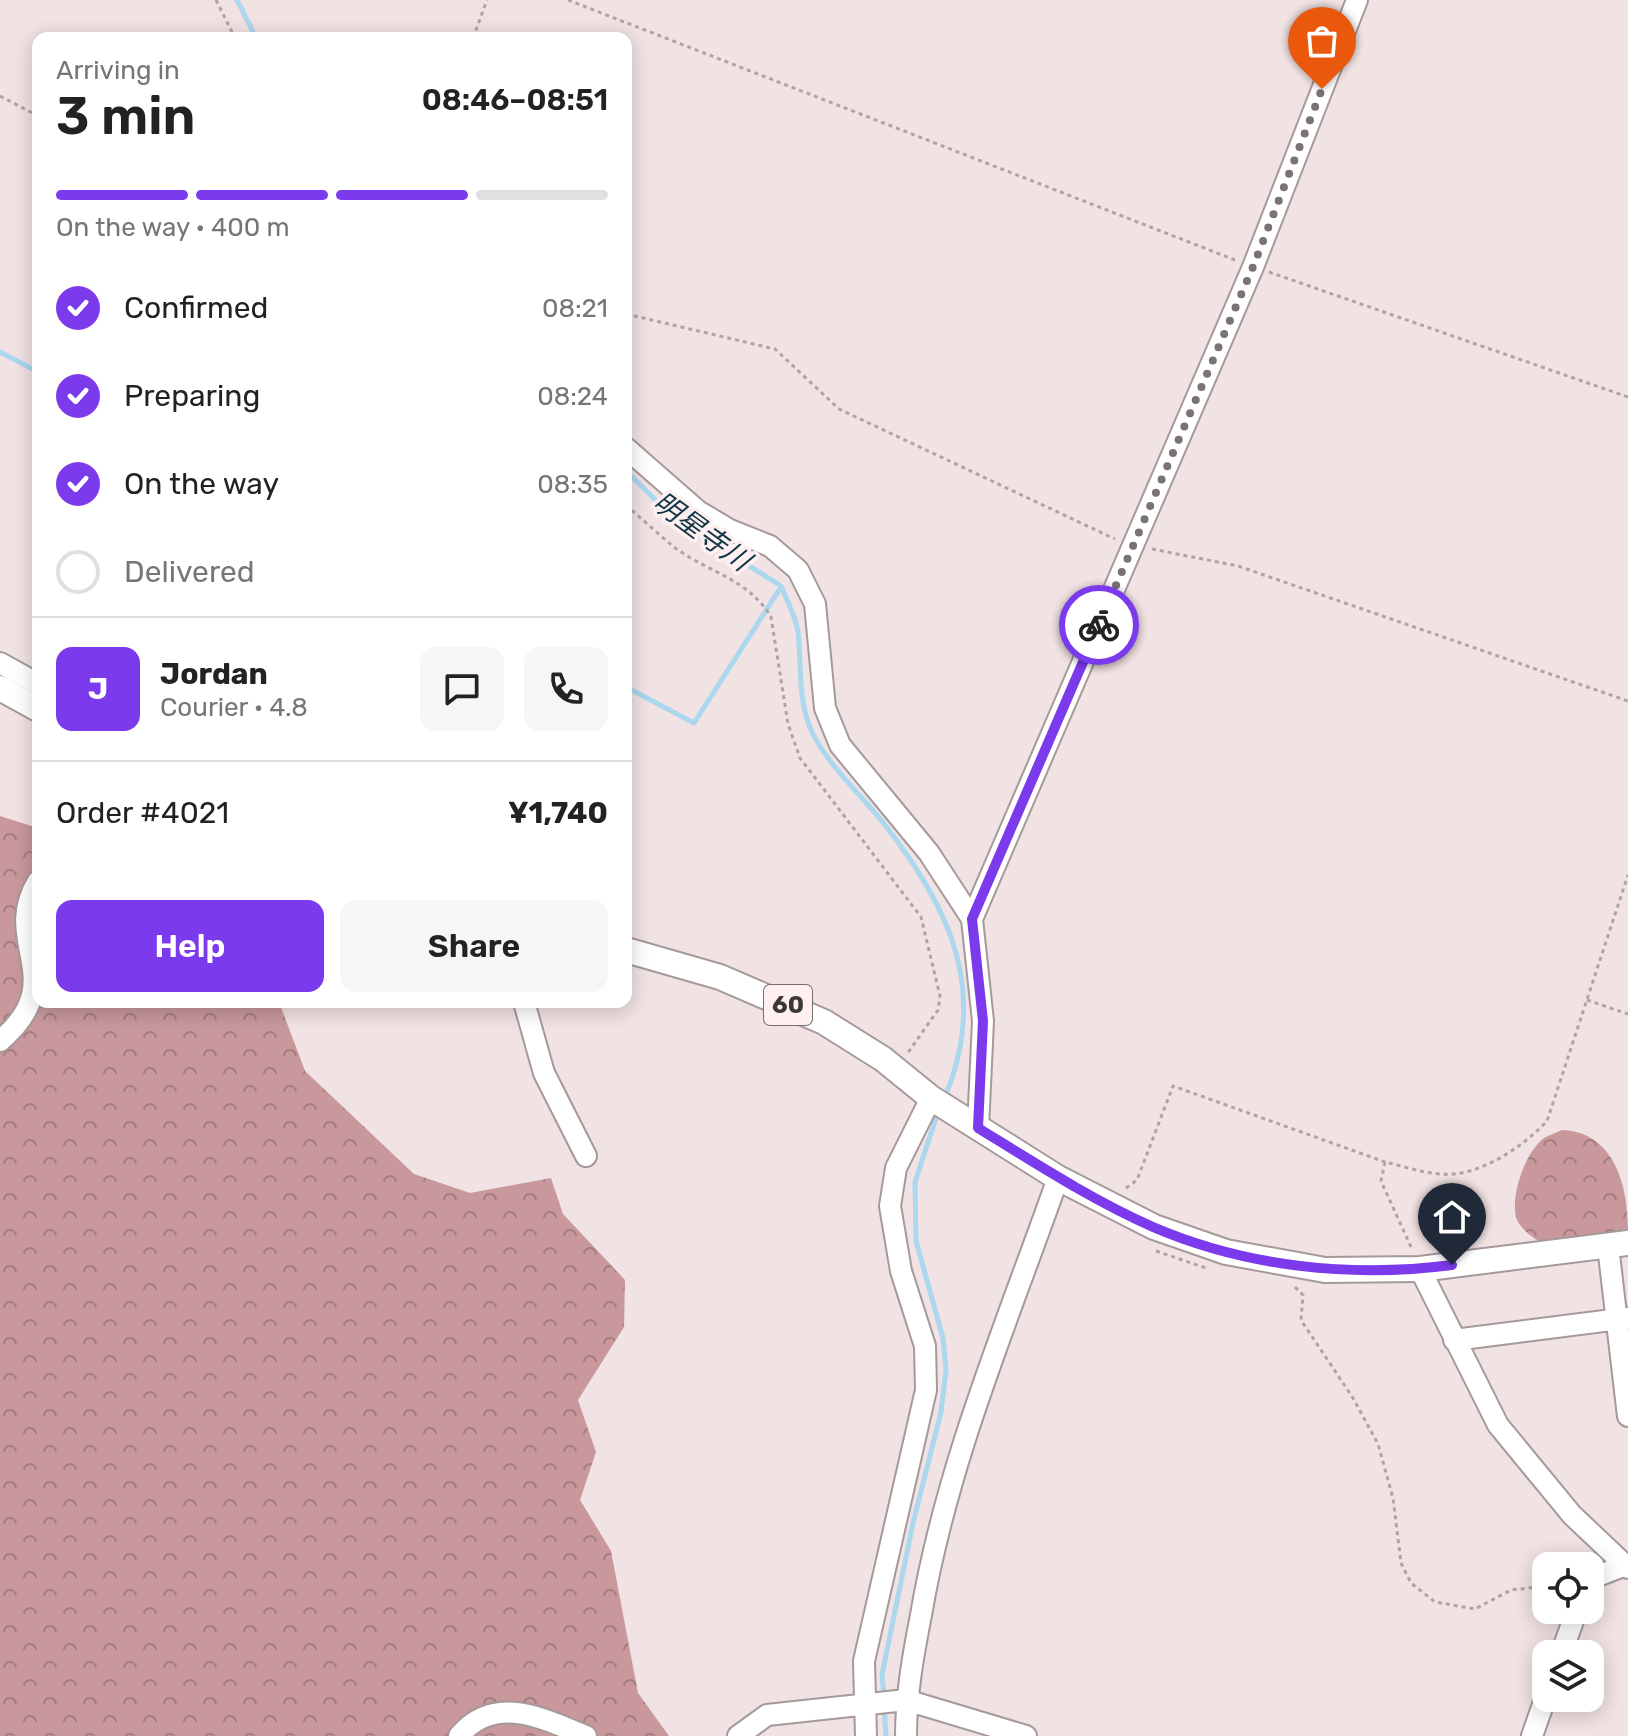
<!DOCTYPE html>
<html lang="en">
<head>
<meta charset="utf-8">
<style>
	body { margin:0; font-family:Rubik,"Noto Sans JP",sans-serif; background:#f6f6f6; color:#222; height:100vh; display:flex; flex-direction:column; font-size:30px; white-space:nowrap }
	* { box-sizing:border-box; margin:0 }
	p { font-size:26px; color:#767676 }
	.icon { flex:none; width:44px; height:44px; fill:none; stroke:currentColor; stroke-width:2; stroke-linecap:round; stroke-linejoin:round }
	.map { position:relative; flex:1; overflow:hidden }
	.details { position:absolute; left:32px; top:32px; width:600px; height:976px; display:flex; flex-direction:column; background:#fff; border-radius:16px; box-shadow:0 4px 20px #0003 }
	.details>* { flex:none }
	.buttons { position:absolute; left:1532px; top:1552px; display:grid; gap:16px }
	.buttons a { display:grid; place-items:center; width:72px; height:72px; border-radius:16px; background:#fff; box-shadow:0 4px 20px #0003; font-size:40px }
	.pin { position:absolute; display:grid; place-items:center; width:68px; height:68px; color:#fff; margin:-82px -34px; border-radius:50% 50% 50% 0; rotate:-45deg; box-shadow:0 0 8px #0007 }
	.pin .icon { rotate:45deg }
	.courier { position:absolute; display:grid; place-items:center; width:80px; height:80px; margin:-40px; border:6px solid #7c3aed; border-radius:50%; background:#fff; color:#222; box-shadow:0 2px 10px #0007 }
	.head em { font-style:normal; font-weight:600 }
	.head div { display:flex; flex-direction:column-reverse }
	.head { display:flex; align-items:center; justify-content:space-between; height:136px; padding:0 24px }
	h1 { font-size:52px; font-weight:600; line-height:60px }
	.bar { display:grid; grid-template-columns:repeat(4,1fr); gap:12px 8px; align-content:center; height:96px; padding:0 24px }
	.bar i { height:10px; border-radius:6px; background:#e0e0e0 }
	.bar .current { background:#7c3aed }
	.bar p { grid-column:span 4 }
	.line { display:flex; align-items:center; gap:20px; padding:0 24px; border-top:2px solid #e0e0e0 }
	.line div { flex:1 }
	.round { display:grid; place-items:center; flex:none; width:84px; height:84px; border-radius:16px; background:#f6f6f6 }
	ol { padding:0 24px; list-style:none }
	li { display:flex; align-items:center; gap:24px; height:88px }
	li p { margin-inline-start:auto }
	li .icon { padding:8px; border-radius:50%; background:#7c3aed; color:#fff; stroke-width:4 }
	li:last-child { color:#767676 }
	li i { width:44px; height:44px; border:4px solid #e0e0e0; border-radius:50% }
	.action { display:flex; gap:16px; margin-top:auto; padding:16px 24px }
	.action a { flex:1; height:92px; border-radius:16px; background:#7c3aed; color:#fff; font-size:32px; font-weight:600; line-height:92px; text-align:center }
	.action a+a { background:#f6f6f6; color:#222 }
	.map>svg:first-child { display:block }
	.forest { fill:url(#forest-crowns) }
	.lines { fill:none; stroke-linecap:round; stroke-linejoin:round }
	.stream { stroke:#abd7ef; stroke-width:5 }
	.minor-casing { stroke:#a69999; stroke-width:24 }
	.major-casing { stroke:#a69999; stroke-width:28 }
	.path { stroke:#afa4a5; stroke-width:3; stroke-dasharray:4 4; stroke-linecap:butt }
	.minor { stroke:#fff; stroke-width:20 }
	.major { stroke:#fff; stroke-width:24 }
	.done { stroke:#7b7373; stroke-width:8; stroke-dasharray:0 14.4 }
	.route { stroke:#7c3aed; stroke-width:10 }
	.labels { text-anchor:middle; stroke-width:7; stroke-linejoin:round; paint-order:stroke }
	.shield { fill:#fef0f1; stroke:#766e6f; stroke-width:2 }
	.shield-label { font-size:24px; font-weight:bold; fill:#3c3737 }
	.water-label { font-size:28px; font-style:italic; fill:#113748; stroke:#fef0f1 }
</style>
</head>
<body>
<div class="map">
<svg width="1628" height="1736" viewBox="0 0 1628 1736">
	<defs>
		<pattern id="forest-crowns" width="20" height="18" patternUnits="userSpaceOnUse" patternTransform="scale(2)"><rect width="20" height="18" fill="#c8989c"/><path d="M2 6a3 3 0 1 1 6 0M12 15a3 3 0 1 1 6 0" fill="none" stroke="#a47d80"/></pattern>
	</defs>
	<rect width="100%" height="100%" fill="#f1e2e3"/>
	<path class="forest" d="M0,816L38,828V1002H279L305,1071L414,1174L470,1193L551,1178L563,1214L625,1280L624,1327L578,1400L596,1452L580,1500L611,1551L638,1693L669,1736H0Z
		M1562,1130C1615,1132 1628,1187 1628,1229L1540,1242C1531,1236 1522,1230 1517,1220C1509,1198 1525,1152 1544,1138C1549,1135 1556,1133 1562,1130Z"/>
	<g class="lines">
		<path class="stream" d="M237,0L256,38
			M0,352L38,372
			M626,471L675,519L781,586
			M781,586C787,601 796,617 798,632C802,667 797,702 813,734C830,767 858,792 881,820C950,907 990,991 944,1099
			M626,687L694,723L781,587
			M884,1696L882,1675L913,1523L941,1412L946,1370L943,1338L916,1241L915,1182L938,1112
			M884,1706L886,1736"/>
		<defs>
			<path id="minor" d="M626,448L698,511L730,530L770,546L798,570L815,604L825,708L840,745L929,853L972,919
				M0,663L38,684
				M524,1002L544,1073L586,1156
				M0,1041C72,980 0,942 38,881
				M978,1128L983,1021L972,919L1253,267L1357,0
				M1608,1246L1628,1416
				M1420,1269L1498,1425L1572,1515L1628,1568
				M1454,1340L1628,1318
				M1590,1579L1623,1566
				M1561,1654L1577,1610
				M459,1736C495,1693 544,1719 586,1736
				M738,1736L767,1715L906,1700L1026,1736
				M866,1736L864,1661L926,1390L925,1346L901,1271L890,1206L896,1168L931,1098
				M906,1736C906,1695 913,1656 921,1615C947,1462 1007,1323 1058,1178
				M1532,1736L1546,1696"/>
			<path id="major" d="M0,688L38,709
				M626,950L720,977L824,1022L883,1059L931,1098L1058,1178L1154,1227L1226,1252L1325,1270L1420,1269L1628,1243"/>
		</defs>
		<use href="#minor" class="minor-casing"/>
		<use href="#major" class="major-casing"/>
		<path class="path" d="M216,0L235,38
			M568,0L1235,260
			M473,38L487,0
			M0,96L38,116
			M1269,272L1628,397
			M626,314L775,349L839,409L1115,539
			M626,505C642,519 658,534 674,547C707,572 749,579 771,617L788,724L800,758L921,917L940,996L938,1010L907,1054
			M1152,549L1238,566L1628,701
			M1587,1000L1628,1014
			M1126,1188L1137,1180L1173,1086L1385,1162
			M1411,1247L1381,1181L1385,1162C1403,1166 1422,1173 1441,1174C1478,1178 1524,1146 1547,1121L1628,875
			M1156,1251L1206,1268
			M1295,1287L1303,1295L1301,1320L1353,1398L1378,1444L1393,1498L1401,1563L1411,1583L1435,1602L1475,1609L1511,1590L1546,1586"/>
		<use href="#minor" class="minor"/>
		<use href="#major" class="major"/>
	</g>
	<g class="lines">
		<path class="done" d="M1099,625L1253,267L1322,89"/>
		<path class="route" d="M1099,625L972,919L983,1021L978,1128C1035,1163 1092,1200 1153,1227C1246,1267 1352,1278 1452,1265"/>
	</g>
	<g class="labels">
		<rect class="shield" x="764" y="985" width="48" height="40" rx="6"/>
		<g class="shield-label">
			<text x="788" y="1013">60</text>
		</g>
		<g class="water-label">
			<text transform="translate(702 531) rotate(36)" y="10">明星寺川</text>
		</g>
	</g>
</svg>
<div class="buttons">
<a><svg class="icon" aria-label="locate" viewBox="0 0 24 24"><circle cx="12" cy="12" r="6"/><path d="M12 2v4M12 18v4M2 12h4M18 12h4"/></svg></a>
<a><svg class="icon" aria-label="layers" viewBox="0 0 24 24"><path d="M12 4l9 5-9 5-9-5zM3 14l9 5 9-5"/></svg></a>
</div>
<div class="pin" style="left:1322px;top:89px;background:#ea580c"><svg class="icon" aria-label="bag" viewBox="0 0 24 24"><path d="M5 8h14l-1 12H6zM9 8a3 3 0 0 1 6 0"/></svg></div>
<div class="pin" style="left:1452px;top:1265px;background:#1f2937"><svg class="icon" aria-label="home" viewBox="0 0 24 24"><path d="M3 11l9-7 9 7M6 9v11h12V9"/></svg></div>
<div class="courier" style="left:1099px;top:625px"><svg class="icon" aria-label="bike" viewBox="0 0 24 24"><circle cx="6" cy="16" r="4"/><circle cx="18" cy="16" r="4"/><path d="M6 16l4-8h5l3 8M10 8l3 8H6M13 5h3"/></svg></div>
<section class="details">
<div class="head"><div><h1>3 min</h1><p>Arriving in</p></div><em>08:46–08:51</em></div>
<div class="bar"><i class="current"></i><i class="current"></i><i class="current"></i><i></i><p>On the way · 400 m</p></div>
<ol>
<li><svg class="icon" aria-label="check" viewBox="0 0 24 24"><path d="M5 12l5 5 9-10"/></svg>Confirmed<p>08:21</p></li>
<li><svg class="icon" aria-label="check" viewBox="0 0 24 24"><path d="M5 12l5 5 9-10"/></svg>Preparing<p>08:24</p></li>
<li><svg class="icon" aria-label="check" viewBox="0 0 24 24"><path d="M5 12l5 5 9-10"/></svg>On the way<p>08:35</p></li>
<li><i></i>Delivered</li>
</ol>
<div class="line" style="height:144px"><b class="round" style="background:#7c3aed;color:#fff">J</b><div><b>Jordan</b><p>Courier · 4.8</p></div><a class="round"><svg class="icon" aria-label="chat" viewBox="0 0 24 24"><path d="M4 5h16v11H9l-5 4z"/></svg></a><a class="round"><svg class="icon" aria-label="phone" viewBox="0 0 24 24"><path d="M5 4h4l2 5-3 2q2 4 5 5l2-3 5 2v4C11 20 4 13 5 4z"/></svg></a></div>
<div class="line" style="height:104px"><div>Order #4021</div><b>¥1,740</b></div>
<div class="action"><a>Help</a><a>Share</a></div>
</section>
</div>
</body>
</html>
